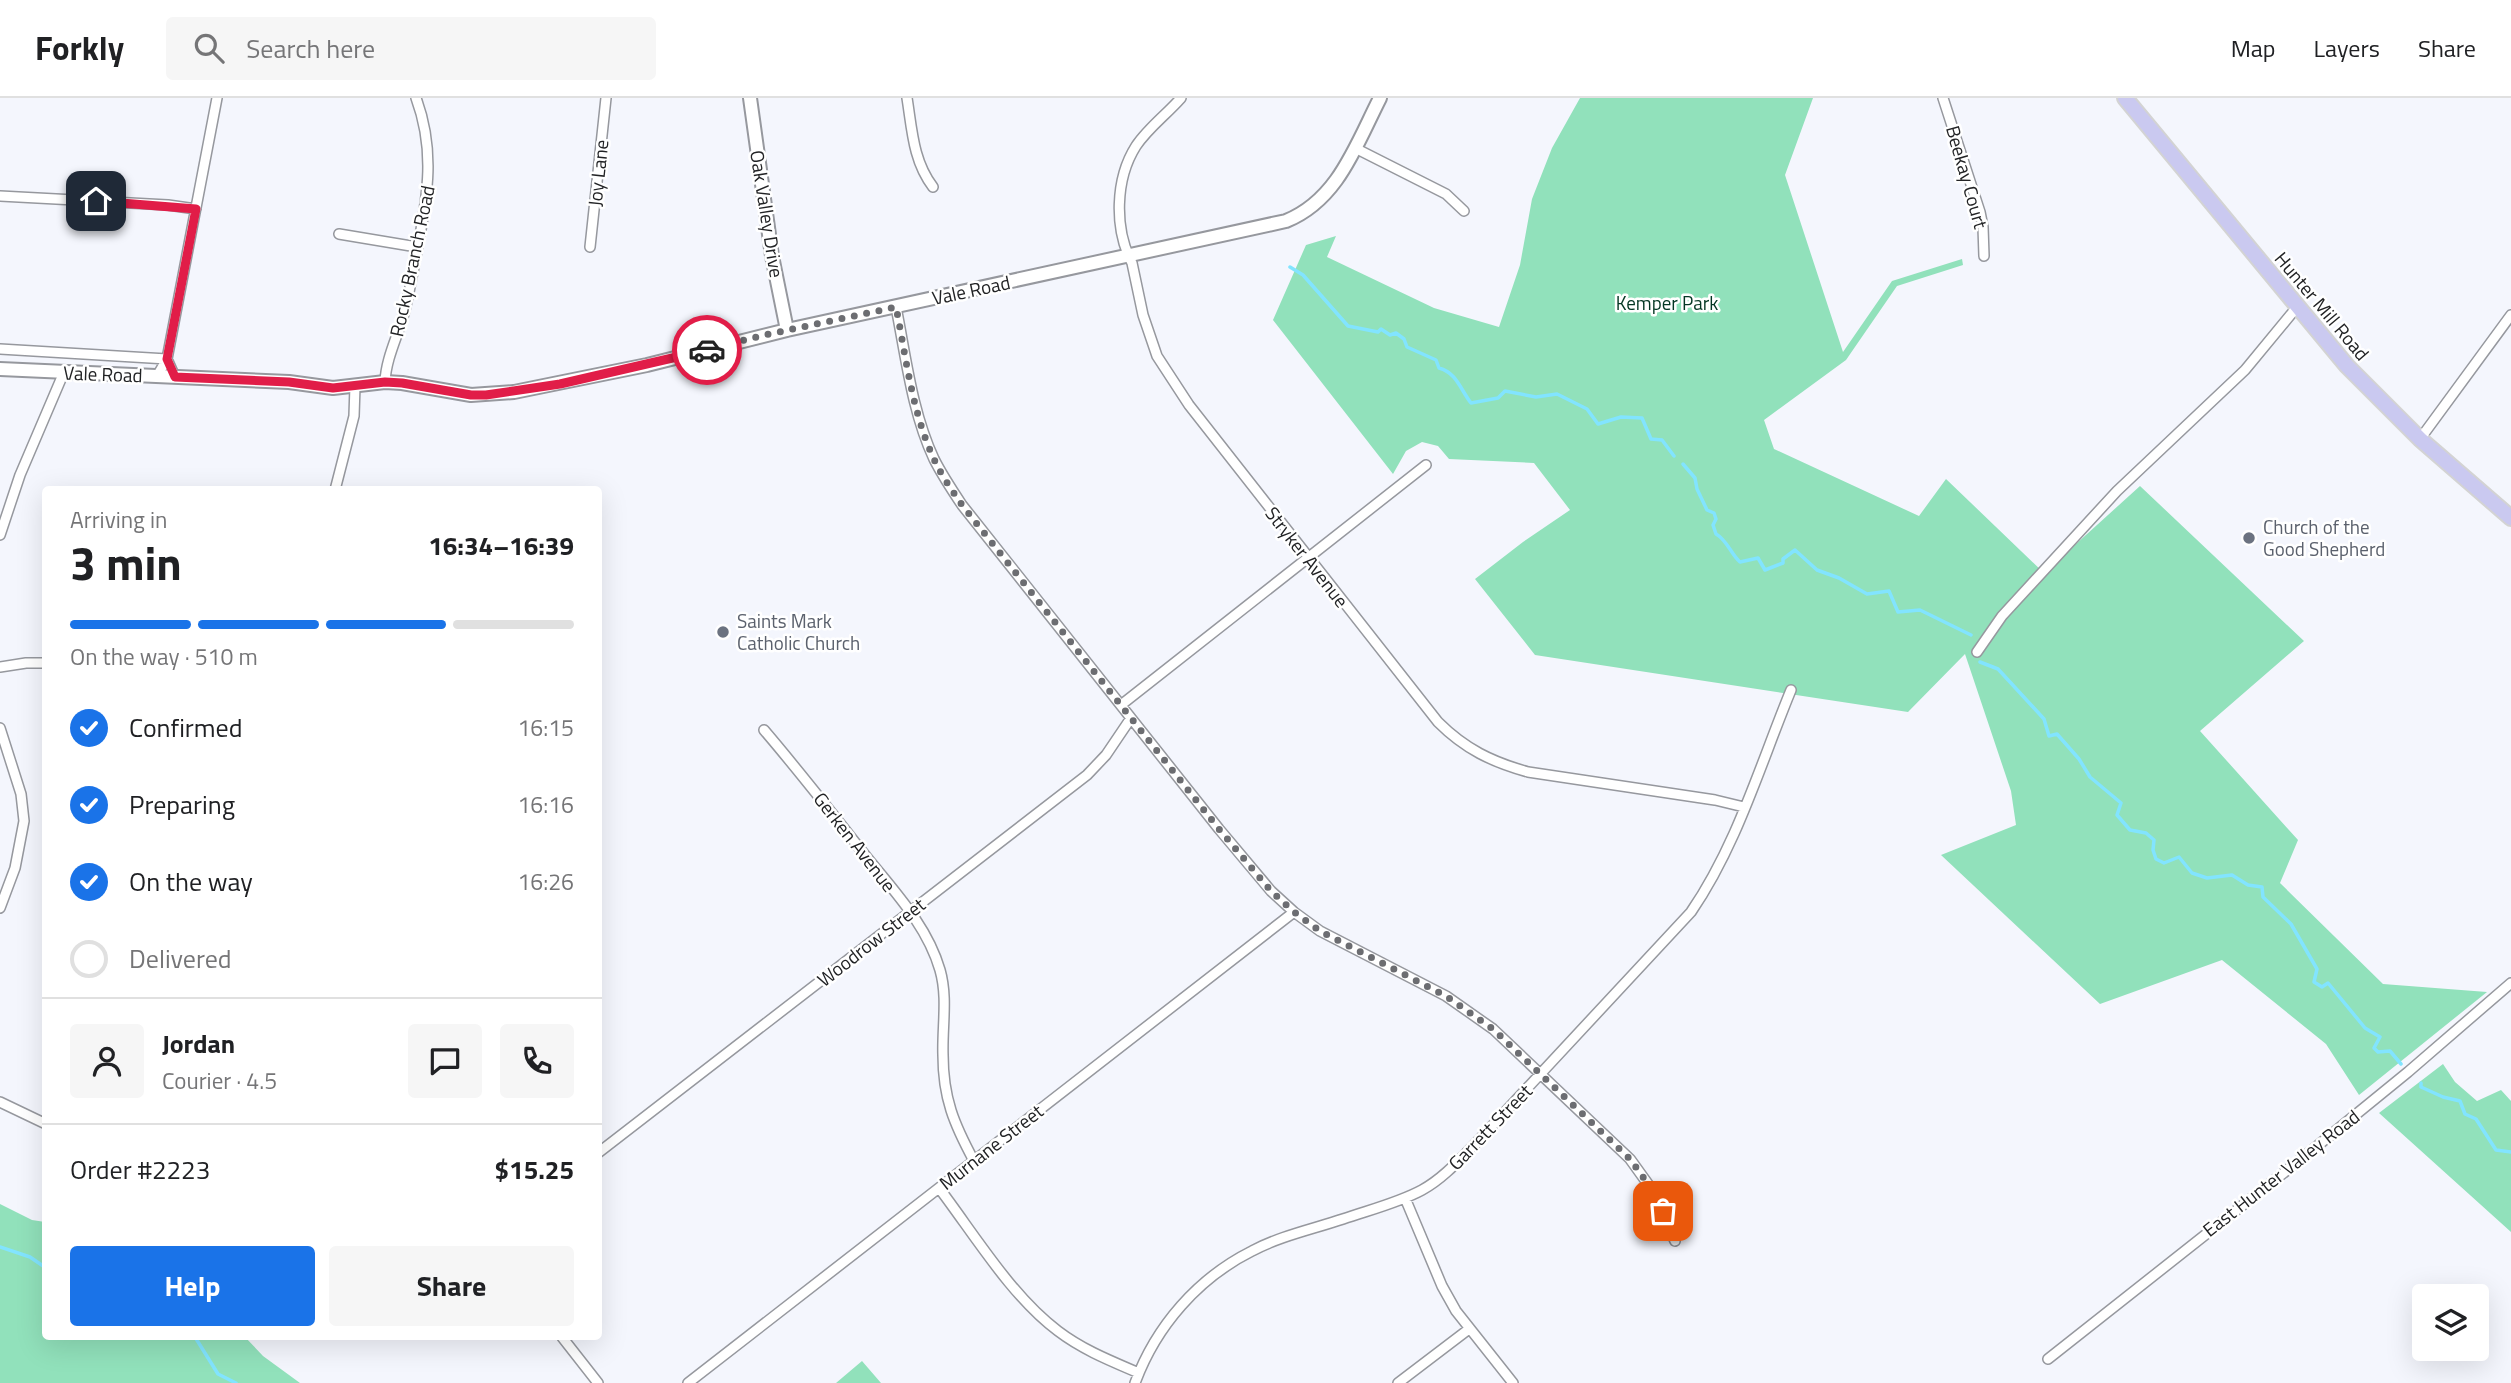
<!DOCTYPE html>
<html lang="en">
<head>
<meta charset="utf-8">
<style>
	body { margin:0; font-family:"Titillium Web",sans-serif; background:#f6f6f6; color:#202124; height:100vh; display:flex; flex-direction:column; font-size:26px; white-space:nowrap }
	* { box-sizing:border-box; margin:0 }
	p { font-size:23px; color:#757577 }
	.icon { flex:none; width:38px; height:38px; fill:none; stroke:currentColor; stroke-width:2; stroke-linecap:round; stroke-linejoin:round }
	.map { position:relative; flex:1; overflow:hidden }
	.details { position:absolute; left:42px; top:388px; width:560px; height:854px; display:flex; flex-direction:column; background:#fff; border-radius:7px; box-shadow:0 7px 28px #0002 }
	.details>* { flex:none }
	.tools { position:absolute; left:2412px; top:1186px; display:grid; gap:14px }
	.tools a { display:grid; place-items:center; width:77px; height:77px; border-radius:7px; background:#fff; box-shadow:0 7px 28px #0002; font-size:35px }
	.pin { position:absolute; display:grid; place-items:center; width:60px; height:60px; color:#fff; margin:-30px; border-radius:14px; box-shadow:0 4px 10px #0006 }
	.courier { position:absolute; display:grid; place-items:center; width:70px; height:70px; margin:-35px; border:5px solid #e11d48; border-radius:50%; background:#fff; color:#222; box-shadow:0 2px 9px #0007 }
	.headline em { font-style:normal; font-weight:700 }
	.headline div { display:flex; flex-direction:column-reverse }
	.headline { display:flex; align-items:center; justify-content:space-between; height:119px; padding:0 28px }
	h1 { font-size:46px; font-weight:700; line-height:52px }
	.bar { display:grid; grid-template-columns:repeat(4,1fr); gap:10px 7px; align-content:center; height:84px; padding:0 28px }
	.bar i { height:9px; border-radius:5px; background:#e0e0e0 }
	.bar .on { background:#1a73e8 }
	.bar p { grid-column:span 4 }
	.line { display:flex; align-items:center; gap:18px; padding:0 28px; border-top:2px solid #e0e0e0 }
	.line div { flex:1 }
	.round { display:grid; place-items:center; flex:none; width:74px; height:74px; border-radius:7px; background:#f6f6f6 }
	ol { padding:0 28px; list-style:none }
	li { display:flex; align-items:center; gap:21px; height:77px }
	li p { margin-inline-start:auto }
	li .icon { padding:7px; border-radius:50%; background:#1a73e8; color:#fff; stroke-width:4 }
	li:last-child { color:#757577 }
	li i { width:38px; height:38px; border:4px solid #e0e0e0; border-radius:50% }
	.button { display:flex; gap:14px; margin-top:auto; padding:14px 28px }
	.button a { flex:1; height:80px; border-radius:7px; background:#1a73e8; color:#fff; font-size:28px; font-weight:700; line-height:80px; text-align:center }
	.button a+a { background:#f6f6f6; color:#202124 }
	header { display:flex; align-items:center; gap:42px; box-sizing:border-box; height:98px; padding:0 35px; background:#fff; border-bottom:2px solid #e0e0e0 }
	header strong { font-size:33px }
	nav { display:flex; gap:38px; margin-inline-start:auto; font-size:24px }
	.search { width:490px; height:63px; background:#f6f6f6; display:flex; align-items:center; gap:18px; box-sizing:border-box; padding:0 24px; border-radius:7px; color:#757577; font-size:26px }
	.map>svg:first-child { display:block }
	.green { fill:#91e1bb }
	.lines { fill:none; stroke-linecap:round; stroke-linejoin:round }
	.stream { stroke:#82e4ff; stroke-width:3.5 }
	.street-casing { stroke:#96989e; stroke-width:12 }
	.secondary-casing { stroke:#96989e; stroke-width:16 }
	.primary-casing { stroke:#d3d3d3; stroke-width:18 }
	.street { stroke:#fff; stroke-width:9 }
	.secondary { stroke:#fff; stroke-width:12 }
	.primary { stroke:#cac9f0; stroke-width:14 }
	.done { stroke:#6c6d71; stroke-width:7; stroke-dasharray:0 12.6 }
	.route { stroke:#e11d48; stroke-width:9 }
	.worship-dot { fill:#6b7280; stroke:#fff; stroke-width:2.5 }
	.labels { text-anchor:middle; stroke-width:5; stroke-linejoin:round; paint-order:stroke }
	.street-label { font-size:19px; fill:#222325; stroke:#fff }
	.park-label { font-size:19px; fill:#033623; stroke:#fff }
	.worship-label { font-size:19px; fill:#5b616d; stroke:#fff; text-anchor:start }
</style>
</head>
<body>
<header>
<strong>Forkly</strong>
<div class="search"><svg class="icon" aria-label="search" viewBox="0 0 24 24"><circle cx="10" cy="10" r="6"/><path d="M15 15l6 6"/></svg>Search here</div>
<nav><a>Map</a><a>Layers</a><a>Share</a></nav>
</header>
<div class="map">
<svg width="2511" height="1285" viewBox="0 0 2511 1285">
	<rect width="100%" height="100%" fill="#f4f6fd"/>
	<path class="green" d="M1580,0H1813L1785,77L1843,254L1892,183L1962,161L1963,167L1897,188L1846,262L1764,322L1774,351L1919,418L1946,381L2044,475L2140,388L2304,543L2200,633L2298,742L2280,785L2383,886L2487,894L2359,997L2326,946L2222,862L2100,906L1941,757L2016,727L2011,693L1965,556L1908,614L1535,557L1475,481L1523,444L1570,412L1534,365L1449,361L1438,348L1422,344L1406,353L1393,376L1273,222L1306,147L1336,138L1327,159L1434,210L1499,229L1520,167L1532,101L1552,50Z
		M2443,966L2455,984L2477,1003L2501,992L2511,1003V1134L2379,1015Z
		M0,1106L32,1122L45,1124L46,1239H245L263,1258L300,1285H0Z
		M862,1263L881,1285H836Z"/>
	<g class="lines">
		<path class="stream" d="M1290,169L1303,177L1348,228L1378,234L1381,231L1390,237L1396,235L1404,241L1407,249L1436,262L1439,270C1457,275 1460,291 1471,305L1498,300L1505,293L1536,299L1557,296L1587,311L1598,326L1621,319L1642,320L1651,341L1662,342L1674,358
			M1683,366L1695,380L1697,391L1707,412L1714,415L1716,421L1713,427L1716,436C1727,442 1731,456 1740,464L1758,460L1765,472L1783,465V461L1795,452L1817,472L1839,480L1867,496L1889,493L1898,514L1920,512L1971,537
			M1980,564L1998,571L2044,621L2049,638L2057,636L2079,661L2090,679L2121,705L2117,717L2130,732L2146,735L2154,742L2153,752L2156,761L2164,765L2179,759L2192,775L2207,780L2232,777L2248,787L2262,789L2263,799L2291,826L2317,871L2314,884L2322,889L2328,885L2365,930L2380,939L2374,950L2378,954L2390,953L2401,966
			M2421,985V989L2443,999L2460,1003L2465,1016L2476,1021L2496,1052L2511,1054
			M0,1149L30,1159L46,1170
			M195,1239L218,1276L236,1285"/>
		<defs>
			<path id="street" d="M907,0C912,31 913,63 933,89
				M1181,0C1166,17 1148,30 1136,48C1115,81 1114,131 1132,165L1143,217L1157,258L1189,307L1438,624C1465,651 1492,664 1528,674L1715,702L1744,709
				M1943,0L1980,114L1983,129L1984,158
				M1355,50L1446,96L1464,113
				M0,98L168,107L196,111
				M339,136L417,149
				M590,149L606,0
				M896,209C906,259 912,314 934,361C942,377 952,392 962,407L1219,731L1271,793L1294,814L1320,833L1446,898L1493,931L1630,1061L1653,1093L1675,1143
				M0,251L167,261L217,0
				M157,278L167,261L175,279
				M385,284C386,259 399,236 405,212C410,191 414,169 418,148C428,96 435,51 416,0
				M2420,341L2511,217
				M335,392L354,318L355,288
				M0,437L20,377L64,274
				M1977,554L2002,518L2117,393L2245,272L2297,209
				M0,569L26,565H46
				M1121,607L1426,367
				M0,630L21,696L24,723L15,770L0,810
				M764,632C799,673 832,715 865,757C893,792 927,827 940,872C948,900 942,928 943,957C943,1000 954,1026 974,1063
				M0,1004L46,1026
				M598,1055L1087,677L1106,657L1131,620
				M939,1090C974,1136 1012,1199 1058,1233C1083,1252 1111,1263 1139,1275
				M1405,1100L1442,1188L1456,1213L1513,1285
				M562,1239L598,1285
				M2048,1261L2300,1062L2408,974L2511,885
				M688,1285L1294,814
				M1135,1285C1156,1228 1198,1180 1252,1153C1280,1138 1313,1131 1343,1121C1369,1112 1398,1105 1422,1092C1444,1080 1461,1060 1478,1043L1691,814C1737,747 1760,667 1791,592
				M1398,1285L1469,1231"/>
			<path id="secondary" d="M750,0L772,158L787,232
				M0,271L289,284L333,290L385,284L402,285L471,297L514,294L647,267L787,232L1286,123C1338,102 1356,47 1380,0"/>
			<path id="primary" d="M2125,0L2347,268L2420,341L2511,420"/>
		</defs>
		<use href="#street" class="street-casing"/>
		<use href="#secondary" class="secondary-casing"/>
		<use href="#primary" class="primary-casing"/>
		<use href="#street" class="street"/>
		<use href="#secondary" class="secondary"/>
		<use href="#primary" class="primary"/>
	</g>
	<g class="lines">
		<path class="done" d="M707,252L760,238L896,209C906,259 912,314 934,361C941,377 952,392 962,407L1219,731L1271,793L1294,814L1320,833L1446,898L1493,931L1630,1061L1653,1093L1663,1113"/>
		<path class="route" d="M96,103L196,111L167,261L175,279L289,284L333,290L385,284L402,285L471,297H486L560,286L707,252"/>
	</g>
	<g class="worship-dot">
		<circle cx="2249" cy="440" r="7"/>
		<circle cx="723" cy="534" r="7"/>
	</g>
	<g class="labels">
		<g class="street-label">
			<text transform="translate(598 75) rotate(-84)" y="7">Joy Lane</text>
			<text transform="translate(1967 79) rotate(74)" y="7">Beekay Court</text>
			<text transform="translate(767 116) rotate(81)" y="7">Oak Valley Drive</text>
			<text transform="translate(412 163) rotate(-78)" y="7">Rocky Branch Road</text>
			<text transform="translate(971 192) rotate(-12)" y="7">Vale Road</text>
			<text transform="translate(2322 208) rotate(50)" y="7">Hunter Mill Road</text>
			<text transform="translate(103 276) rotate(2)" y="7">Vale Road</text>
			<text transform="translate(1307 459) rotate(52)" y="7">Stryker Avenue</text>
			<text transform="translate(855 744) rotate(52)" y="7">Gerken Avenue</text>
			<text transform="translate(871 844) rotate(-38)" y="7">Woodrow Street</text>
			<text transform="translate(1490 1029) rotate(-46)" y="7">Garrett Street</text>
			<text transform="translate(991 1049) rotate(-38)" y="7">Murnane Street</text>
			<text transform="translate(2281 1075) rotate(-38)" y="7">East Hunter Valley Road</text>
		</g>
		<g class="park-label">
			<text x="1667" y="212">Kemper Park</text>
		</g>
		<g class="worship-label">
			<text x="2263" y="436">Church of the<tspan x="2263" dy="22">Good Shepherd</tspan></text>
			<text x="737" y="530">Saints Mark<tspan x="737" dy="22">Catholic Church</tspan></text>
		</g>
	</g>
</svg>
<div class="tools">
<a><svg class="icon" aria-label="layers" viewBox="0 0 24 24"><path d="M12 4l9 5-9 5-9-5zM3 14l9 5 9-5"/></svg></a>
</div>
<div class="pin" style="left:1663px;top:1113px;background:#ea580c"><svg class="icon" aria-label="bag" viewBox="0 0 24 24"><path d="M5 8h14l-1 12H6zM9 8a3 3 0 0 1 6 0"/></svg></div>
<div class="pin" style="left:96px;top:103px;background:#1f2937"><svg class="icon" aria-label="home" viewBox="0 0 24 24"><path d="M3 11l9-7 9 7M6 9v11h12V9"/></svg></div>
<div class="courier" style="left:707px;top:252px"><svg class="icon" aria-label="car" viewBox="0 0 24 24"><path d="M5 17H2v-5l4-1 3-4h7l3 4 3 1v5h-3M9 17h6M6 11h13"/><circle cx="7" cy="17" r="2"/><circle cx="17" cy="17" r="2"/></svg></div>
<section class="details">
<div class="headline"><div><h1>3 min</h1><p>Arriving in</p></div><em>16:34–16:39</em></div>
<div class="bar"><i class="on"></i><i class="on"></i><i class="on"></i><i></i><p>On the way · 510 m</p></div>
<ol>
<li><svg class="icon" aria-label="check" viewBox="0 0 24 24"><path d="M5 12l5 5 9-10"/></svg>Confirmed<p>16:15</p></li>
<li><svg class="icon" aria-label="check" viewBox="0 0 24 24"><path d="M5 12l5 5 9-10"/></svg>Preparing<p>16:16</p></li>
<li><svg class="icon" aria-label="check" viewBox="0 0 24 24"><path d="M5 12l5 5 9-10"/></svg>On the way<p>16:26</p></li>
<li><i></i>Delivered</li>
</ol>
<div class="line" style="height:126px"><a class="round"><svg class="icon" aria-label="person" viewBox="0 0 24 24"><circle cx="12" cy="8" r="4"/><path d="M4 21q1-7 8-7t8 7"/></svg></a><div><b>Jordan</b><p>Courier · 4.5</p></div><a class="round"><svg class="icon" aria-label="chat" viewBox="0 0 24 24"><path d="M4 5h16v11H9l-5 4z"/></svg></a><a class="round"><svg class="icon" aria-label="phone" viewBox="0 0 24 24"><path d="M5 4h4l2 5-3 2q2 4 5 5l2-3 5 2v4C11 20 4 13 5 4z"/></svg></a></div>
<div class="line" style="height:91px"><div>Order #2223</div><b>$15.25</b></div>
<div class="button"><a>Help</a><a>Share</a></div>
</section>
</div>
</body>
</html>
